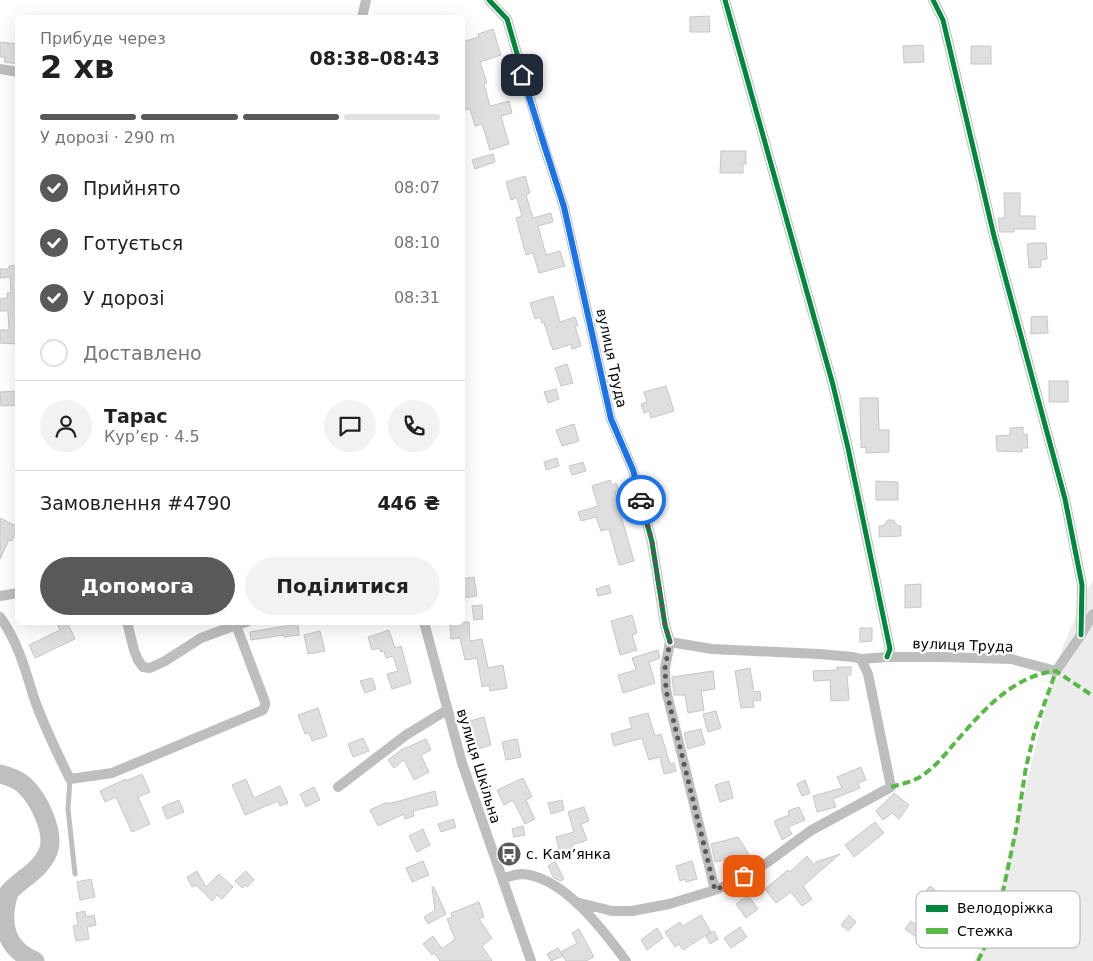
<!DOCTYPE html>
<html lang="uk">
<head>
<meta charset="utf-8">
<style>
	body { margin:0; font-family:"DejaVu Sans",sans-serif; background:#f2f2f2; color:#202124; height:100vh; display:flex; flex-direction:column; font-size:19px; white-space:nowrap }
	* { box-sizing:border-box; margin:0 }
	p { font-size:16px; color:#757577 }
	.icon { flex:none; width:28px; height:28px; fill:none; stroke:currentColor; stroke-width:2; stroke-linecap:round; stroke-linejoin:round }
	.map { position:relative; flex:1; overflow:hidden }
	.drawer { position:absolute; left:15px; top:15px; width:450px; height:610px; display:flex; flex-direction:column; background:#fff; border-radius:8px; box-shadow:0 5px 20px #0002 }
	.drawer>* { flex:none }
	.pin { position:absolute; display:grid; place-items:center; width:42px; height:42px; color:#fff; margin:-21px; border-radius:10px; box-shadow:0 2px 8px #0006 }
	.courier { position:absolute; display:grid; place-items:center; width:50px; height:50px; margin:-25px; border:4px solid #1a73e8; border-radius:50%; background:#fff; color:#222; box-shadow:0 1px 6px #0007 }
	.head em { font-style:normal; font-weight:700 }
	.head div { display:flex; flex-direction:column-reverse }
	.head { display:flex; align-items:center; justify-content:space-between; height:85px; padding:0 25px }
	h1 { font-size:32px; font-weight:700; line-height:38px }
	.bar { display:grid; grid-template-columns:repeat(4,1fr); gap:8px 5px; align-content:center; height:60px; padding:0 25px }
	.bar i { height:6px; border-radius:4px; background:#e0e0e0 }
	.bar .selected { background:#595959 }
	.bar p { grid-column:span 4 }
	.line { display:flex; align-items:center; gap:12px; padding:0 25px; border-top:1px solid #e0e0e0 }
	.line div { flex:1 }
	.round { display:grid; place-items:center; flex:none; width:52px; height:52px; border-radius:26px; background:#f2f2f2 }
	ol { padding:0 25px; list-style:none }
	li { display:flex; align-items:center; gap:15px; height:55px }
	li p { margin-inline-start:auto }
	li .icon { padding:5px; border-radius:50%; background:#595959; color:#fff; stroke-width:4 }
	li:last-child { color:#757577 }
	li i { width:28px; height:28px; border:2px solid #e0e0e0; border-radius:50% }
	.cta { display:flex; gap:10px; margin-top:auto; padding:10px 25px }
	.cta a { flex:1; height:58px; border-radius:30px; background:#595959; color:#fff; font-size:20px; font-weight:700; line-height:58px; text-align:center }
	.cta a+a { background:#f2f2f2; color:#202124 }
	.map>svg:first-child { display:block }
	.green { fill:#ececec }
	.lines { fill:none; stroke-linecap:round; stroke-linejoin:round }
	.river { stroke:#bfbfbf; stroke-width:19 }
	.building { fill:#dfdfdf; stroke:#c7c7c7 }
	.lane { stroke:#bebebe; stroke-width:5 }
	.street { stroke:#bebebe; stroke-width:10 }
	.quiet { stroke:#58b947; stroke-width:4; stroke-dasharray:8 4; stroke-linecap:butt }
	.cycleway-casing { stroke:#fff; stroke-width:8 }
	.cycleway { stroke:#00873e; stroke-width:5 }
	.done { stroke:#595959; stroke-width:5; stroke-dasharray:0 9 }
	.route { stroke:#1a73e8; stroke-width:6 }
	.labels { text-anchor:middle; stroke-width:4.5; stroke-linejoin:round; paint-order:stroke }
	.street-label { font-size:14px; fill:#000; stroke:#fff }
	.poi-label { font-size:14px; fill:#000; stroke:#fff; text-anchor:start }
	.key { fill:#fff; stroke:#b2b2b2; stroke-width:1 }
	.key-label { font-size:14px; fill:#000 }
</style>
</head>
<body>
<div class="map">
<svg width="1093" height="961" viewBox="0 0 1093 961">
	<rect width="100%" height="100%" fill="#fff"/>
	<path class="green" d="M1093,580V961H974L989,936L1056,664L1084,596Z"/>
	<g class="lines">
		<path class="river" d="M0,774C8,776 17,779 24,785C39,799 57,835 47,854C39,871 21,879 9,892C0,922 4,948 35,961"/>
	</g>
	<path class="building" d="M709,16L710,32H690V17Z
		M493,29L501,55L480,62L487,83L484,84L490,106L509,101L512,113L501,116L509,144L490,150L482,124L475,126L470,109L466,110L462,98V42L479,37L478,34Z
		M0,42L18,44V64L4,62L5,57H0Z
		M923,45L924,62L904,63L903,46Z
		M971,46H991V64H971Z
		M721,151H746V164H743V173H720Z
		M493,154L495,162L475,169L472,160Z
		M525,176L530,193L526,195L533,218L551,213L553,222L538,226L546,255L560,251L565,266L539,273L533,253L526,255L516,218L522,216L517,198L511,200L506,182Z
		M1004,193H1020V216H1035V229H1014V232H1000L998,218H1005Z
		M1035,243H1046L1047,259L1041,260V267L1029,268L1027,244Z
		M18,265V344L0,343V330H9L8,311H0V299L7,298V293H11L10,277L0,278V269H9V266Z
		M553,296L560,322L575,317L578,326H575L581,346L572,349L571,344L553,350L544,323H542L540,317L535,319L530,303Z
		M1047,316L1048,333L1031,334V317Z
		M567,364L573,383L561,386L555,368Z
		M1049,381H1068V402H1049Z
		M666,386L674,411L651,418L649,411L644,413L641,404L647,402L644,392Z
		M556,389L559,399L548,403L544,392Z
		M18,391V405L1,406L0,392Z
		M860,398H878L879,430H889V452L866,453V447L861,448Z
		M574,424L579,441L562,446L556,430Z
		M1023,427V434H1027L1028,448H1022V452L997,451L996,436L1010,435V428Z
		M557,458L559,466L546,470L544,462Z
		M583,462L586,471L572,475L569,466Z
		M610,480L612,485L616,483L619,491L615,492L617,498H616L634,561L619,565L609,529L601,531L596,517L581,521L578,512L598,506L592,486Z
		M876,481L898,482V500H876Z
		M0,518L18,527L12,541L9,540L0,559Z
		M888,520H893L898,526H901V536L879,537V526H883Z
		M474,577L477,596L462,598V579Z
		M921,584V607L905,608V585Z
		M609,585L611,593L598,596L596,589Z
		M482,605L483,619L474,620L472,606Z
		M632,615L637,633L632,635L637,650L620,655L611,621Z
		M56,622H67L75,639L35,658L29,645L60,630Z
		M450,622H469L470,641L482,639L488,668L503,665L507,688L490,691L489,685L482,687L477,658L465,660L460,638L451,639Z
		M298,624L299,635L284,637L283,635L251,640L250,632Z
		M860,628H872V641L860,642Z
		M389,630L395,648L401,646L411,683L392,689L387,674L398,671L393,656L386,658L384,651L381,652L379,648L372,650L368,637Z
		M320,631L325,651L308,654L304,635Z
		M658,650L660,658L649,662L655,683L623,693L618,675L636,670L632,658Z
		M837,667H851V675H847L849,700L831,701L830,680L814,681L813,671L837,670Z
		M750,668L754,692L760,691L761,700L753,701L754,707L741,708L735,671Z
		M713,671L715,689L701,691L704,710L688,713L685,695H674L672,677Z
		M372,678L376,689L365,693L360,681Z
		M318,708L327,736L312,741L309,733L305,734L298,715Z
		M716,711L721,728L708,732L703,714Z
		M648,713L655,736L661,734L670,764L674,763L676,771L664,774L660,757L649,760L642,738L614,746L611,734L632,728L629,718Z
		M484,717L491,745L478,749L470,721Z
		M701,729L705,744L688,749L684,733Z
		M363,738L369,751L353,757L348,744Z
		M426,739L431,750L421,755L429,772L414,780L404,760L394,768L388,760L401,750Z
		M517,739L521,757L506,760L502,742Z
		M861,767L866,780L858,783L860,788L833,799L836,807L817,812L813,796L842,788L837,777Z
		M142,774L150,792L138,797L150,824L132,832L116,797L105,802L100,791L126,779V781Z
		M523,778L532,797L526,800L535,819L525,824L513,800L504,805L497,790Z
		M246,779L254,798L280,786L288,803L280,806L278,801L245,815L232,785Z
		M805,780L810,793L802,796L797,784Z
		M729,781L733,798L720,802L715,785Z
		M314,787L320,800L306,807L300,794Z
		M435,791L438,805L413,811L414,816L405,819L404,814L378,826L370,810L387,802L388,804Z
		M894,793L909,805L899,819L892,813L883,820L876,811Z
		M179,800L184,812L167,819L162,807Z
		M562,800L564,810L551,814L548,803Z
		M584,807L589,821L581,824L587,840L572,845L573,850L560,853L556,837L574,832L568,812Z
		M799,807L805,820L788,827L792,834L782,840L774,821L789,815L788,811Z
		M453,819L456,827L441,832L438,824Z
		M875,822L884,833L854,857L845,845Z
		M523,826L525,835L514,837L512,829Z
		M423,829L430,845L417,852L409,836Z
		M738,837L750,856L748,866L739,864L741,856L715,862L711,844Z
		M840,854L803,886L812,899L802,906L791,892L776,903L765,889L788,870L790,872L807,856L814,865L816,862Z
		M423,861L429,875L412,882L406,868Z
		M555,861L564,879L560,881L553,877L548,866Z
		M692,861L697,879L686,882L685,879L680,881L676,866Z
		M197,871L206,887L219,874L233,887L222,899L217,895L212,901L196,885L192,887L187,877Z
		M246,871L254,880L247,887L245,885L242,888L235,881Z
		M761,874L764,878L749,887L746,883Z
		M91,879L95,897L80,900L77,882Z
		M930,886L942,895L930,910L918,900Z
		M432,887H434L446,914L428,924L424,917L435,910Z
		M748,895L758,909L746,918L736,904Z
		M479,902L484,917L479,919L492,938L482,946L492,961H440L434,953L432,955L423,944L433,936L442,949L455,939L447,919L452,917L451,913Z
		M85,911L86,917L94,915L96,925L87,927L89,939L76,941L73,926L78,925L76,913Z
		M701,915L711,932L683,950L679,944L675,947L665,932L680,922L683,926Z
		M849,915L856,922L848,931L841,925Z
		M911,921L925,931L920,939L905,929Z
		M740,927L747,937L731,948L724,938Z
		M657,928L663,938L647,950L641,940Z
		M579,929L594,957L586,961H566L561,952L577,943L572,933Z
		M714,931L718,939L710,944L706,936Z
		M558,948L563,956L551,961L547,954Z"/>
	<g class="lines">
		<path class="lane" d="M70,779L68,809L75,874"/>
		<path class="street" d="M489,0L507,19L542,140L564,207L611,419L633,470L652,542L665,625L670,642
			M725,0L833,385L848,448L890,649L887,657
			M933,0L943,20L994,236L1065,499L1082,585L1081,635
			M362,18L366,0
			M0,69L18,72
			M0,596L18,593
			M0,617C18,642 25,669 34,698C44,726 57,753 70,779L112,773L263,710L265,705V702L236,625L247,622
			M127,622L134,650L138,660L143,667L150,668L165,661L201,638L236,625
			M424,622L462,763L531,961
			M670,642L712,649L819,654L853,657L861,659L887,657H942L1011,659L1056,671L1081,635L1093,614
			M670,642L665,668L666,690L715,890
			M338,787L406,735L447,710
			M503,878C509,877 516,874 522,874C563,876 604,931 626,961
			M576,902L612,911H632L669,904L715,890L732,883L768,862L810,831L891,787L868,674L861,659"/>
		<path class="quiet" d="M891,787C901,784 911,782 920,777C933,769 943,757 953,745C981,713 1011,676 1056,671L1093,696
			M978,961L994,927L1001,901L1017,825L1026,767L1035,730L1056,671"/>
		<defs>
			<path id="cycleway" d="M489,0L507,19L542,140L564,207L611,419L633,470L652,542L665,625L670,642
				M725,0L833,385L848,448L890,649L887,657
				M933,0L943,20L994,236L1065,499L1082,585L1081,635"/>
		</defs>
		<use href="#cycleway" class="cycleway-casing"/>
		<use href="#cycleway" class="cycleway"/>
	</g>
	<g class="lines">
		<path class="done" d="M641,500L652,542L665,625L670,642L665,668L666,690L715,890L744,876"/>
		<path class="route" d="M522,75L564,207L611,419L633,470L641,500"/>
	</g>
	<defs>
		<symbol id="bus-disc" viewBox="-11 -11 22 22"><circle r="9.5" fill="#595959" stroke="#fff"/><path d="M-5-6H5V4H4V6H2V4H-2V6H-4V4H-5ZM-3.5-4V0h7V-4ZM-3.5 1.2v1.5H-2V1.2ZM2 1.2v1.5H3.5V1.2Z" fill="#fff"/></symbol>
	</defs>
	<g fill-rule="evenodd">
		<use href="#bus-disc" x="495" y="840" width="28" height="28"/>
	</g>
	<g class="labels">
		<g class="street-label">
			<text transform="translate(612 358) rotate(78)" y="5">вулиця Труда</text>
			<text transform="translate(963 645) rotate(2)" y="5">вулиця Труда</text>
			<text transform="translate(479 766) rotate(73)" y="5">вулиця Шкільна</text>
		</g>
		<g class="poi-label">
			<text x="526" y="859">с. Кам’янка</text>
		</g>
	</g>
	<rect x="916" y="891" width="164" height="57" rx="8" class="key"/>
	<rect x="926" y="905" width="22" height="7" fill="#00873e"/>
	<rect x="926" y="928" width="22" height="6" fill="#58b947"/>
	<g class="key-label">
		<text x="957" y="913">Велодоріжка</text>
		<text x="957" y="936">Стежка</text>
	</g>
</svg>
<div class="pin" style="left:744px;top:876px;background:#ea580c"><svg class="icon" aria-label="bag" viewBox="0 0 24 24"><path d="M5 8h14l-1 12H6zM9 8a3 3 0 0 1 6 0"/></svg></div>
<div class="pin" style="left:522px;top:75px;background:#1f2937"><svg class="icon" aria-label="home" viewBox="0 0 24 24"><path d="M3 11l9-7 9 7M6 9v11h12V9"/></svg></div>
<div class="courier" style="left:641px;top:500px"><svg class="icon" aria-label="car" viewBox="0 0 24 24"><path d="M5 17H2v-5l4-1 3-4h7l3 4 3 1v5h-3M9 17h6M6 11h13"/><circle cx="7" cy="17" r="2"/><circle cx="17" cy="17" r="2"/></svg></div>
<section class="drawer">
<div class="head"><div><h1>2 хв</h1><p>Прибуде через</p></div><em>08:38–08:43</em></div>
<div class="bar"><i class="selected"></i><i class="selected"></i><i class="selected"></i><i></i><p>У дорозі · 290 m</p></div>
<ol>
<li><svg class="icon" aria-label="check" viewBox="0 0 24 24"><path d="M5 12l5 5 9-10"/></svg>Прийнято<p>08:07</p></li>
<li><svg class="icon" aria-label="check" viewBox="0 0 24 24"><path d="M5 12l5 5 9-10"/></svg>Готується<p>08:10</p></li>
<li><svg class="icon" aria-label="check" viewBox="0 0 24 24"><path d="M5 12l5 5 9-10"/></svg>У дорозі<p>08:31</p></li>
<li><i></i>Доставлено</li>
</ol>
<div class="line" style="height:90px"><a class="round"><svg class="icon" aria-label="person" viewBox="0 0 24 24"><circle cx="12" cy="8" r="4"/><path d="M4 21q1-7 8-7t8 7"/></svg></a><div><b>Тарас</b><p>Кур’єр · 4.5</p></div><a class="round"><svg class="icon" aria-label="chat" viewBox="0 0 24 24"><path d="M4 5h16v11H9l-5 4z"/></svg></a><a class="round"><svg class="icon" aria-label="phone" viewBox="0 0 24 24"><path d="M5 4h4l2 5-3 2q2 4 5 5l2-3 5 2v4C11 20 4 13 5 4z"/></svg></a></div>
<div class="line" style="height:65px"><div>Замовлення #4790</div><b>446 ₴</b></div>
<div class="cta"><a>Допомога</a><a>Поділитися</a></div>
</section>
</div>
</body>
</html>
